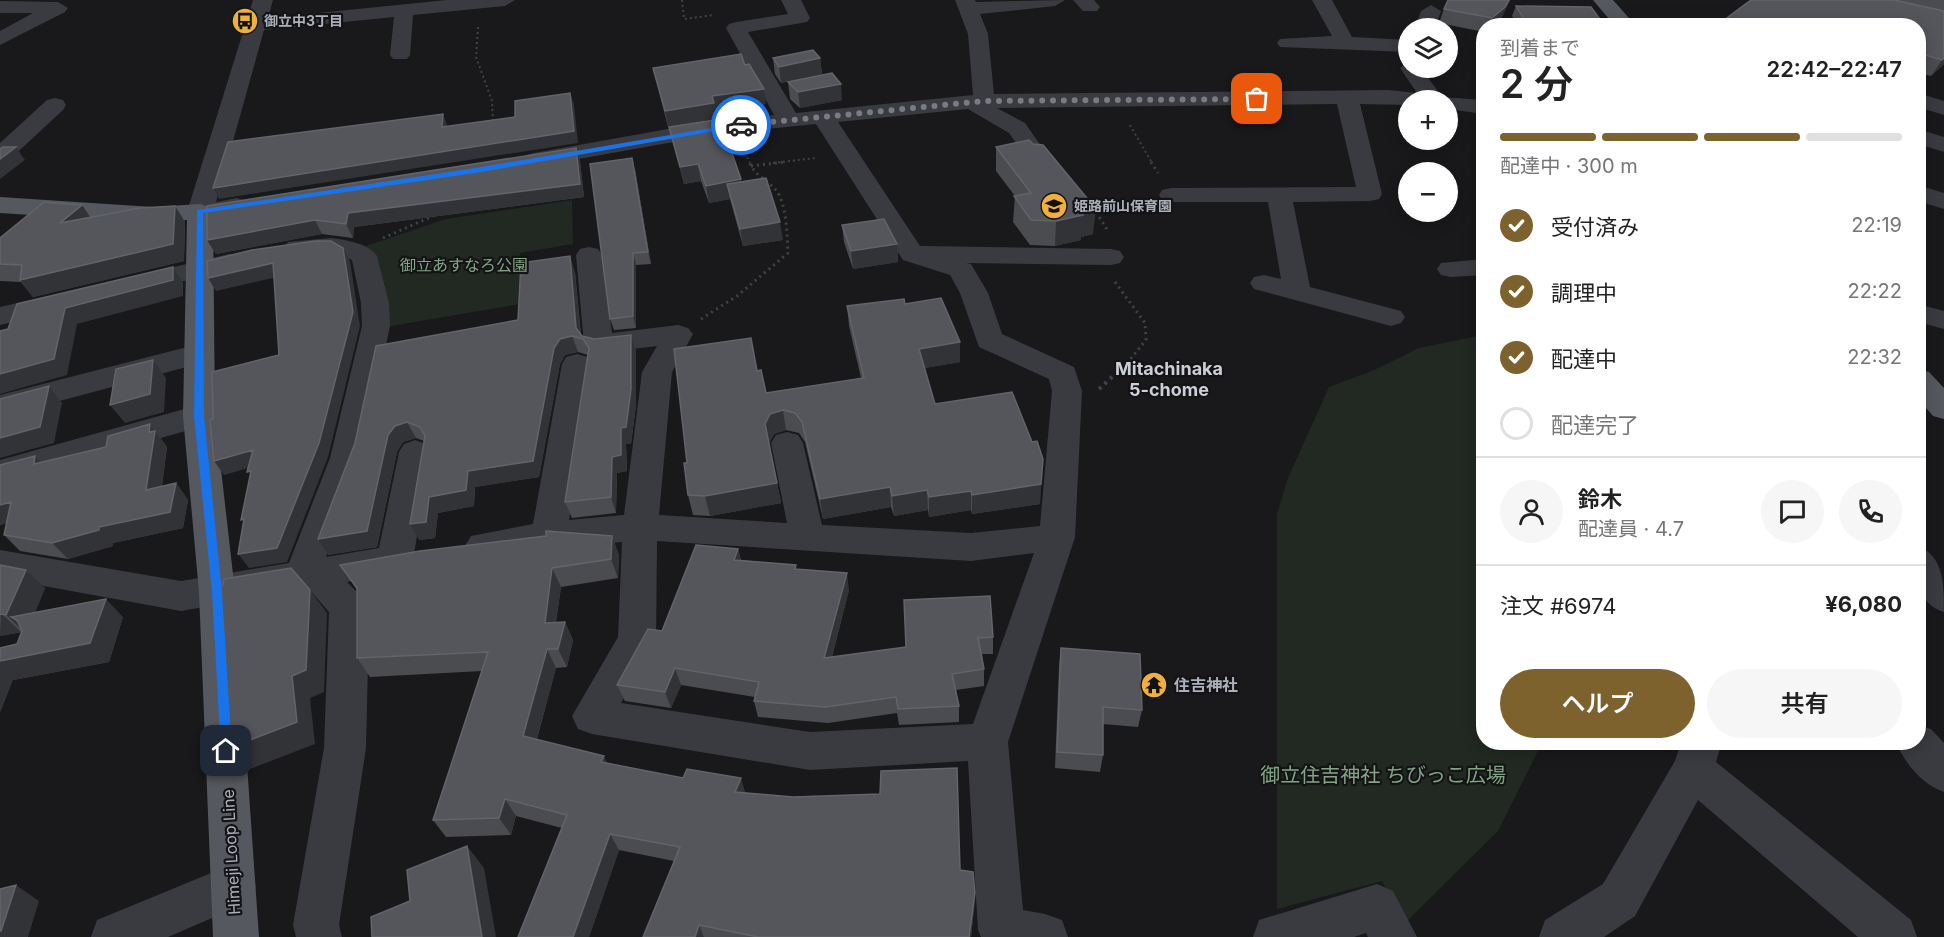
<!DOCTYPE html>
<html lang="ja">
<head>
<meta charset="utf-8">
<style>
	body { margin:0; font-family:Inter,"Noto Sans JP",sans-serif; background:#f6f6f6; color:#222; height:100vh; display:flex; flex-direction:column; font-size:22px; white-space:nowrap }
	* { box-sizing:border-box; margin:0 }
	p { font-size:20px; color:#767676 }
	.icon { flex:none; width:33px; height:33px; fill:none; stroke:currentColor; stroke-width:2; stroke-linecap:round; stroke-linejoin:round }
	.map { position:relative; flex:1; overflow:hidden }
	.details { position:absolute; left:1476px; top:18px; width:450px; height:732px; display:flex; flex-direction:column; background:#fff; border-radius:24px; box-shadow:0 3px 15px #0003 }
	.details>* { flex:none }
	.controls { position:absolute; left:1398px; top:18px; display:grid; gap:12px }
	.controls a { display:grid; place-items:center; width:60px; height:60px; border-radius:50%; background:#fff; box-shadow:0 3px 15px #0003; font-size:30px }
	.pin { position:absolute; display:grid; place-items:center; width:51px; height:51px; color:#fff; margin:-26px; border-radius:12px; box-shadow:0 3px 9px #0006 }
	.courier { position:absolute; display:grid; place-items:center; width:60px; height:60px; margin:-30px; border:4px solid #1a73e8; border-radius:50%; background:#fff; color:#222; box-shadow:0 2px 8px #0007 }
	.head em { font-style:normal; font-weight:600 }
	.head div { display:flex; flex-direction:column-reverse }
	.head { display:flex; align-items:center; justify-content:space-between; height:102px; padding:0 24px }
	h1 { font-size:39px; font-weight:600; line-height:45px }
	.bar { display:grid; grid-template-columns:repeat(4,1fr); gap:9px 6px; align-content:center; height:72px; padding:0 24px }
	.bar i { height:8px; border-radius:4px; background:#e0e0e0 }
	.bar .active { background:#7e622e }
	.bar p { grid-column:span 4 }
	.line { display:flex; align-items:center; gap:15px; padding:0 24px; border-top:2px solid #e0e0e0 }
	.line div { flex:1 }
	.round { display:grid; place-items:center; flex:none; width:63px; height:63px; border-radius:32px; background:#f6f6f6 }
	ol { padding:0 24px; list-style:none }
	li { display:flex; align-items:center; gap:18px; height:66px }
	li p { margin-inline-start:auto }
	li .icon { padding:6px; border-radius:50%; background:#7e622e; color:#fff; stroke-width:4 }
	li:last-child { color:#767676 }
	li i { width:33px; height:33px; border:3px solid #e0e0e0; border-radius:50% }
	.button { display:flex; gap:12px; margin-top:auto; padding:12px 24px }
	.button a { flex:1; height:69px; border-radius:36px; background:#7e622e; color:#fff; font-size:24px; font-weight:600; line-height:69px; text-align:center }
	.button a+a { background:#f6f6f6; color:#222 }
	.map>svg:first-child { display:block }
	.green { fill:#212922 }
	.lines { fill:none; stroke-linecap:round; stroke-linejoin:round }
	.path-far2 { stroke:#404247; stroke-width:2; stroke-dasharray:2 3; stroke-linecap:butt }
	.path-far1 { stroke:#404247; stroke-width:3; stroke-dasharray:2 4; stroke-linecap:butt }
	.path { stroke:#404247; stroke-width:4; stroke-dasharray:3 4.5; stroke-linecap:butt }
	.minor { fill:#3a3b40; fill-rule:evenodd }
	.major { fill:#56585f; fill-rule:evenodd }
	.wall { fill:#4a4c50 }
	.shaded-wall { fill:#323336 }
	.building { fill:#55565b; stroke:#62646a; stroke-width:1.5 }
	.route { fill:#1a73e8 }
	.done { stroke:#797b82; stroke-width:6; stroke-dasharray:0 10.8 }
	.labels { text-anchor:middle; stroke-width:4.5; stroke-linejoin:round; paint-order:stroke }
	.far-poi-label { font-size:14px; font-weight:bold; fill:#acb0ba; stroke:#141416; text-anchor:start }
	.park-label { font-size:16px; fill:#83a585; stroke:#141416 }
	.poi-label { font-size:16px; font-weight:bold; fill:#acb0ba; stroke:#141416; text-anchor:start }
	.street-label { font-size:16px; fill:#acb0ba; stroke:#141416 }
	.neighbourhood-label { font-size:18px; font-weight:bold; fill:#cdcfd7; stroke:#141416 }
	.near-park-label { font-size:20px; fill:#83a585; stroke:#141416 }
</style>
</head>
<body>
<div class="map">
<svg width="1944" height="937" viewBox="0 0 1944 937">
	<rect width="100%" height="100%" fill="#19191b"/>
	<path class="green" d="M572,200L573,244L520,253V304L385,327L380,265L363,247L446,219Z
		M1483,335L1484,742L1542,743L1498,831L1405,923L1382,881L1277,909V514L1288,478L1329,387L1374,370L1419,348Z"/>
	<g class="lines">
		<path class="path-far2" d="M682,0L684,19L714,15
			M478,27L476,57L492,101L493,124
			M1130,125L1152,163
			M743,148L750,163
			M773,163L816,158"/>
		<path class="path-far1" d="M1151,162L1158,173
			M751,166L785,162
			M1093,207L1108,231
			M383,238L442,212
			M1115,282L1145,323L1146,340L1124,367
			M701,319L737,296L788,253C787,236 787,202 775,189C764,177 757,178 749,162"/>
		<path class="path" d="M1099,389L1125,365"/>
		<path class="minor" d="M253,0H273L268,18L447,0H515L505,6L413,15L410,55L407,59H393L390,55L394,17L264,30L216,202L237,198L246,201L250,206L246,211C229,216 208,222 191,217L187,212Z
			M781,0H801L810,18L807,22L748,32L796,113L973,95L968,34L955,0H975L976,2L1065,0L1055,6L980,14L988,34L994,94L1388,90L1417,93L1400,68L1408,62V68H1421L1442,97L1484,100V114L1448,109V100H1408V105L1360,104L1382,194L1379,199L1370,201L1293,202L1310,287L1401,311L1405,317L1401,323L1391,326L1254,289L1250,283L1254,277L1264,275L1281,279L1268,202H1171L1162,200L1159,195L1162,190L1171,188L1356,187L1337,104L997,108L1025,123L1048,156L1052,161L1048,166L1040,168L1032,166L1009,133L968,109L838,122L920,246L1111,249L1120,251L1124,257L1120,263L1111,265L966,263L971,264L988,293L1002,334L1074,367L1082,391L1075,537L1008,742L1023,910L1045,914L1062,920L1068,937H981L978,930L968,761L810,770L592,734L578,729L572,716L618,637L622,542L549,548L483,560L471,556L465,546L471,536L533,524L562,364L566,357L577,354L588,357L592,364L569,520L624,515L642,372L657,346L599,353L589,351L584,344L576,255L580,249L589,247L598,249L602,255L612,333L678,325L688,328L693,334L672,372L659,515L787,523L771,443L776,435L787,432L798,435L803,443L822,525L971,533L1040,526L1052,391L1049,379L979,347L960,293L950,275L903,260L816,124L718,134L534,167L526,165L522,160L526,155L534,153L718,120L774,115L726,28L729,24L736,22L788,14ZM657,541L971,561L1034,553L973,724L810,732L621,703L656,639Z
			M1073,0H1094L1100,7L1097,11H1083Z
			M1312,0H1332L1352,37L1408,40V52L1280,47L1277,43L1280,39L1332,36Z
			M0,1L58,2L68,8L65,12L0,45V31L33,13H0Z
			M1431,5L1441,11L1435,28H1415L1421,11Z
			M1918,93L1944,101V115L1918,107Z
			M55,98L63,100L66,105L63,110L8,161L0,163V143L47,100Z
			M1918,129L1944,137V152L1918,144Z
			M1918,185L1944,193V209L1918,201Z
			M331,238C346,240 368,243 377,256L389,303L390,326L362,458L326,557L379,548L399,452L404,444L415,440L426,444L431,452L413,560L408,570L347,582L361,596L367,607L368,662L366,748L339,925L342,937H296L293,925L324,748L329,612L309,589L181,611L0,578V550L181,581L289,563L330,458L362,326L361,303L352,260C330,250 309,259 288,254L284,248L288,242Z
			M229,254L239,256L242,262L239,268L133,293L123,291L119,285L123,279Z
			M1484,259V275L1451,277L1441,275L1437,269L1441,263Z
			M57,294L67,297L71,303L67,309L0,325V307Z
			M1918,304L1944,311V329L1918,322Z
			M199,344L209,347L214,354L209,361L0,417V395Z
			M199,405L210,408L215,416L210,424L0,484V460Z
			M1918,546C1944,556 1944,585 1944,612C1912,601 1918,574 1918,546Z
			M1918,725L1931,729L1944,743V792C1922,784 1905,764 1896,742H1918Z
			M1681,742H1722L1716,762L1911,920L1917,937H1858L1698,800L1635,916L1604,937H1539L1545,920L1603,884L1675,761Z
			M233,864L249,870L256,886L249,902L168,937H91L97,920Z
			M1377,884L1393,891L1417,937H1368L1366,933L1354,937H1253L1259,920Z"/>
		<path class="major" d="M1593,0H1613L1636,26H1615Z
			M0,197L153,207L200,204L209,207L213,212L215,416L235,592L259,937H213L199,592L183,416L187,220L153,223L0,213Z
			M1918,369L1929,372L1944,388V419L1933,416L1918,399Z"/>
	</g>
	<path class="wall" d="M1448,0H1510L1500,21L1495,26H1484V32L1439,23L1444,9Z
		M1751,0H1944V64L1931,76L1918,73V26Z
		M1516,6L1605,26H1518L1512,16Z
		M773,58H820L822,74L781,83L775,74Z
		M745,65L766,104L716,111L717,118L668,127L653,68Z
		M788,82L842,100L800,108L790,99Z
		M669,127L741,182L783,240L743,246L730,199L709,203L701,181L684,184Z
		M996,147L1093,234L1081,237V240L1055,246L1030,245L1013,222L1015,196L996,171Z
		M576,148L580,161L584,197L354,227L353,238L322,234L216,254L207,240Z
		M635,169L651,264L636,265V328L614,330L610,319Z
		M82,205L90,218L175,206L185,222L184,261L33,297L21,282L0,281V238Z
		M842,225L897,244L898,262L853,269L844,242Z
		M575,272L581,335L582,336L594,339L631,335L636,351V405L631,444H626L627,471L617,473L616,513L572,518L565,502L588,355L578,352L565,355L560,364L539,477L475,487L474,506L438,513L435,538L419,540L424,441L416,438L403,442L397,452L377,547L328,555L355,443L518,320Z
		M905,304L960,362L924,368L935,404L1040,504L972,514L971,510L929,517L928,510L894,516L891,507L823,519L805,442L799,433L786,430L774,434L769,443L781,503L710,516L693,515L688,495L687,463L757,371L766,393L861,378L849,326L847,306Z
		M150,424L167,447L162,486L176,483L188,500L183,528L113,543V546L68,559L20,551L4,535L7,523L0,525V465L41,462L106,447Z
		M612,536L619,555L618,578L561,587L556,622H565L573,640L567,667L556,668L537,739L607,763L745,793L960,870L975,893L974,909L971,937H643L674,861L619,850L589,937H518L562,828L516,816L511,835L446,837L433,820L482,671L370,677L357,658V590L340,565Z
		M738,549L741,560L796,565V569L849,590L832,657L906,647L904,600L993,637V654H982L984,669V686L956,690L959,706V722L899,725L897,713L828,723L758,717L754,701L755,697L681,685L671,708L625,701L617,685L662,631Z
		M0,565L45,588L35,612L123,617L109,662L13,680L17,644L22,632L0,636Z
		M1061,648L1142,710L1138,727L1103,724V755L1100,772L1055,768L1059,666Z"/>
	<path class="shaded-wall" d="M1509,0H1510L1500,21L1495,26H1490L1492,18Z
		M820,58L822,74L781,83L779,67Z
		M1944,58V64L1931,76L1942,60Z
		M841,84L842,100L800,108L798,92Z
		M764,89L766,104L716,111L717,118L668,127L665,111L712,96Z
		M570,93L574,104L578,143L219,199L213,188L574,131Z
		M443,114L447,125V138L442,127Z
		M16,147L25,160L0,179V159Z
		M576,148L580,161L584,197L354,227L353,238L346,224L348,213Z
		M632,158L635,169L651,264L648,252Z
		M698,164L701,181L684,184L680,167Z
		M741,179L744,197L727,184L730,199L709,203L706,186Z
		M82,205L93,221L60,223Z
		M175,206L185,222L184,261L33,297L20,280Z
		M1096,209L1093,234L1081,237V240L1055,246L1056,221L1081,212Z
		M315,220L322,234L216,254L207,240Z
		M780,222L783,240L743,246L740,229Z
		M897,244L898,262L853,269L851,251Z
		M343,248L350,261L360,326L328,457L287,562L249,568L238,554Z
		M633,253L636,265V328L633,316Z
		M570,256L575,272L581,338L576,328Z
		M273,263L281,276L216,291L208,278Z
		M173,267L183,283V296L77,324L67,375L0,394V374L65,308Z
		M631,335L636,351V405L631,444H626L627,471L617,473L616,513L611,497L612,457L621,428Z
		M572,336L578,352L565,355L560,364L539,477L475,487L474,506L438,513L435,538L419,540L410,524L429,497L468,471L560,339Z
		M960,342V362L920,369L919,349Z
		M153,360L166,378L164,412L125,423L110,405Z
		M49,386L62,403L54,443L0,458V438Z
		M783,410L786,430L774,434L769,443L765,424L770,414Z
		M407,422L416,438L403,442L397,452L377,547L328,555L318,539L395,426Z
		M150,424L167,447L159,506L146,490Z
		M253,450L262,464L224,475L214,461Z
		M35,456L49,472L34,464Z
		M1043,459L1040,504L972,514V495Z
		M176,483L188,500L183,528L113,543V546L68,559L52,543L99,527Z
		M777,483L781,503L710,516L705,496Z
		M890,487L891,507L823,519L820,499Z
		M927,490L928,510L894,516L892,496Z
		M971,491V510L929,517V497Z
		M11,502L26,518L0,525V505Z
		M612,536L619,555L618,578L611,559Z
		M738,549L742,566L734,560Z
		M552,568L561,587L553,641L545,623Z
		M26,570L45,588L28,630L17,620L11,617L27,631L26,634L6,615Z
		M847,573L849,590L827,675L824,658Z
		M310,590L327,613L324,692L310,698L315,744L250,769L229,748Z
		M106,599L123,617L109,662L13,680L0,713V661Z
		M1,613L21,632L0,636Z
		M565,622L573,640L567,667L558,649Z
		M547,649L556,668L533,753L523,736Z
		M675,668L681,685L671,708L665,692Z
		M604,756L612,774L601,762Z
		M741,778L746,795L735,792Z
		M505,799L516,816L511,835L499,818Z
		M610,834L619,850L589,937H573Z
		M467,846L484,868L496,937H482Z
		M16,885L39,901L28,937H0V931Z
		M975,893L974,909L971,937H969Z
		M699,925L704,937H695Z"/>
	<path class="building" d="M1448,0H1509L1505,7L1492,18L1444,9Z
		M1751,0H1894L1944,11V58L1942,60L1918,53V26H1716Z
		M1516,6L1591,7L1605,26H1528Z
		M813,50L820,58L779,67L773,58Z
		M741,54L745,65L749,64L764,89L712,96L714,103L665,111L653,68Z
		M832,73L841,84L798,92L788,82Z
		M570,93L574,131L213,188L228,142L443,114L442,127L515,117V101Z
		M720,119L741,179L706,186L698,164L680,167L669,127Z
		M1029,140L1033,144L1043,145L1096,209L1081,212L1083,215L1056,221L1031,220L1014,196L1031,193L996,147Z
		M3,147H16L0,159V149Z
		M576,148L580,184L348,213L346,224L315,220L207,240V206Z
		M632,158L648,252L633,253V316L610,319L590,164Z
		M766,178L780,222L740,229L727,184Z
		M44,202L82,205L60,223L140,208L175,206L173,244L20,280L22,265L0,264V238Z
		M884,219L897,244L851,251L842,225Z
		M315,241H331L343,248L353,312L319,443L277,548L238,554L244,519L241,520L251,471L247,472L253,450L214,461L210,420L213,419L212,372L279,355L273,263L208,278L207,261L252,250Z
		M570,256L576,328L582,336L594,339L631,335V389L626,427L621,428V455L612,457L611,497L565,502L589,348L583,339L572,336L560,339L554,348L533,461L468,471L466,490L429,497L426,522L410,524L425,436L420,427L407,422L395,426L388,435L367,531L318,539L355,443L376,346L518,320L521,263Z
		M173,267V280L65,308L54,359L0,374V331L8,329L17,304Z
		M941,298L960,342L919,349L935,404L1012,392L1032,442L1037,441L1043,459L1041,484L972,495L971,491L929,497L927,490L892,496L890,487L820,499L802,422L795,413L783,410L770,414L765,424L777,483L705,496L688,495L684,463H687L674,349L751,338L757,371L761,370L766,393L864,378L847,306L904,299L905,304Z
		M153,360L150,394L110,405L116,369Z
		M49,386L40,427L0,438V399Z
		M150,424L149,432L155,431L146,490L176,483L170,512L99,527V530L52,543L4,535L11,502L0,505V465L35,456L34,464L106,447L108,436Z
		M546,531L612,536L611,559L552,568L545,623L565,622L558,649H547L523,736L604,756L601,762L683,778L687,769L741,778L735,792L793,797L880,794L881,771L957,768L960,870L973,872L975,893L969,937H758L699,925L695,937H643L680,847L610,834L573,937H518L567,815L505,799L499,818L433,820L488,652L357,658V588L340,565L420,551L546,536Z
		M696,545L738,549L734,560L796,565L795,569L847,573L824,658L906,647L904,600L990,596L993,637L978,638L984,669L952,674L959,706L898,709L896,697L825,707L754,701L759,682L675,668L665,692L617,685L648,629L662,631Z
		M0,565L26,570L6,615L0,614Z
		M291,568L310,590L306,670L292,676L297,722L229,748L220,586L223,585L224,579Z
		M106,599L90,643L0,661V648L17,644L22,631L17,620L11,617Z
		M1061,648L1140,654L1142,710L1103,707V755L1057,752Z
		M467,846L482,937H372L371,917L410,901L407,870Z
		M16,885L1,931H0V889Z"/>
	<path class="route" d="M741,123L744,126L475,173L203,213L204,416L222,592L232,751L230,754H221L212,592L194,416L197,210L475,168Z"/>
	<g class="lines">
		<path class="done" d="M741,125L984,101L1257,99"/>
	</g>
	<defs>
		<symbol id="bus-disc" viewBox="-11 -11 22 22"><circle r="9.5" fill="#efb03d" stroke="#141416"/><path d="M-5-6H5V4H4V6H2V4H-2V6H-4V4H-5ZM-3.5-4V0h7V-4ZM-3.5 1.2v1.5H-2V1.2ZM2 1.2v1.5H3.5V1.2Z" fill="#111"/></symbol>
		<symbol id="school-disc" viewBox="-11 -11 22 22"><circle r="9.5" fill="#efb03d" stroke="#141416"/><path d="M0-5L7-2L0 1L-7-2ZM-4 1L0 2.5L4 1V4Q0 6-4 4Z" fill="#111"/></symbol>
		<symbol id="temple-disc" viewBox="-11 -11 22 22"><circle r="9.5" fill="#efb03d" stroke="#141416"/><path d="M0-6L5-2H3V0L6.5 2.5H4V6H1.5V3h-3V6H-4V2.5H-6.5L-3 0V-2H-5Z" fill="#111"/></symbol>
	</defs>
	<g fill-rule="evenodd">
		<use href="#bus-disc" x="230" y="6" width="30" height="30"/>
		<use href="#school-disc" x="1039" y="191" width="30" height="30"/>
		<use href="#temple-disc" x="1139" y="670" width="30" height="30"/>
	</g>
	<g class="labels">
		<g class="far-poi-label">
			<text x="264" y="26">御立中3丁目</text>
			<text x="1074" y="211">姫路前山保育園</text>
		</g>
		<g class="park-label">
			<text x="464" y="271">御立あすなろ公園</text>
		</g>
		<g class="poi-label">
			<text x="1174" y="691">住吉神社</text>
		</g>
		<g class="street-label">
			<text transform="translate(231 852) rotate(-93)" y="6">Himeji Loop Line</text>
		</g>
		<g class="neighbourhood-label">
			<text x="1169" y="375">Mitachinaka<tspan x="1169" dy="21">5-chome</tspan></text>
		</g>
		<g class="near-park-label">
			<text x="1383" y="782">御立住吉神社 ちびっこ広場</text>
		</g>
	</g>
</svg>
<div class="controls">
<a><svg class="icon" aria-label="layers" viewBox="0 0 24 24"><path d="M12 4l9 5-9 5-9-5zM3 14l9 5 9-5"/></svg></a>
<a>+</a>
<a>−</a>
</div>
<div class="pin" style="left:1257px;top:99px;background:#ea580c"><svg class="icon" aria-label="bag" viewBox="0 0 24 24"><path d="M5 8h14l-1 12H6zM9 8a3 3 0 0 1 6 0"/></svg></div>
<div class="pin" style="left:226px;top:751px;background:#1f2937"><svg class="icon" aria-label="home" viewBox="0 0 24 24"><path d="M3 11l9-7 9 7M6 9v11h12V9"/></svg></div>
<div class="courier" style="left:741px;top:125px"><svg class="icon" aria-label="car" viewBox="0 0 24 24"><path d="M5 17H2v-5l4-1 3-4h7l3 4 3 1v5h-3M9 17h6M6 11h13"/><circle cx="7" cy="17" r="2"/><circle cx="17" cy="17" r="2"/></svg></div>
<section class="details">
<div class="head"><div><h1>2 分</h1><p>到着まで</p></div><em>22:42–22:47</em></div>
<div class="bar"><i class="active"></i><i class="active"></i><i class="active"></i><i></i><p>配達中 · 300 m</p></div>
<ol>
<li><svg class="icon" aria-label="check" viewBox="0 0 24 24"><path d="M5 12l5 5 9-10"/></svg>受付済み<p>22:19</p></li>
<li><svg class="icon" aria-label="check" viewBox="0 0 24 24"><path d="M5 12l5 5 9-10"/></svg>調理中<p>22:22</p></li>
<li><svg class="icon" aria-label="check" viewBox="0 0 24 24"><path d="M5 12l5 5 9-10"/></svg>配達中<p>22:32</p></li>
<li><i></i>配達完了</li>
</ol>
<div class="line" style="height:108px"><a class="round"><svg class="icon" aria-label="person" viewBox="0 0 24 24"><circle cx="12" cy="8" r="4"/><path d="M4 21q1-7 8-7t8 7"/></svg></a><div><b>鈴木</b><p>配達員 · 4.7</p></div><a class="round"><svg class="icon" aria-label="chat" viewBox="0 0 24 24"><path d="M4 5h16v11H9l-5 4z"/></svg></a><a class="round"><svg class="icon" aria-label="phone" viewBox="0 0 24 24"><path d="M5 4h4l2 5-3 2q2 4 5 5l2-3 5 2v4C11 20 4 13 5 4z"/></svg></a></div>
<div class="line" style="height:78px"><div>注文 #6974</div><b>¥6,080</b></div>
<div class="button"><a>ヘルプ</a><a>共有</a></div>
</section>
</div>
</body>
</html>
